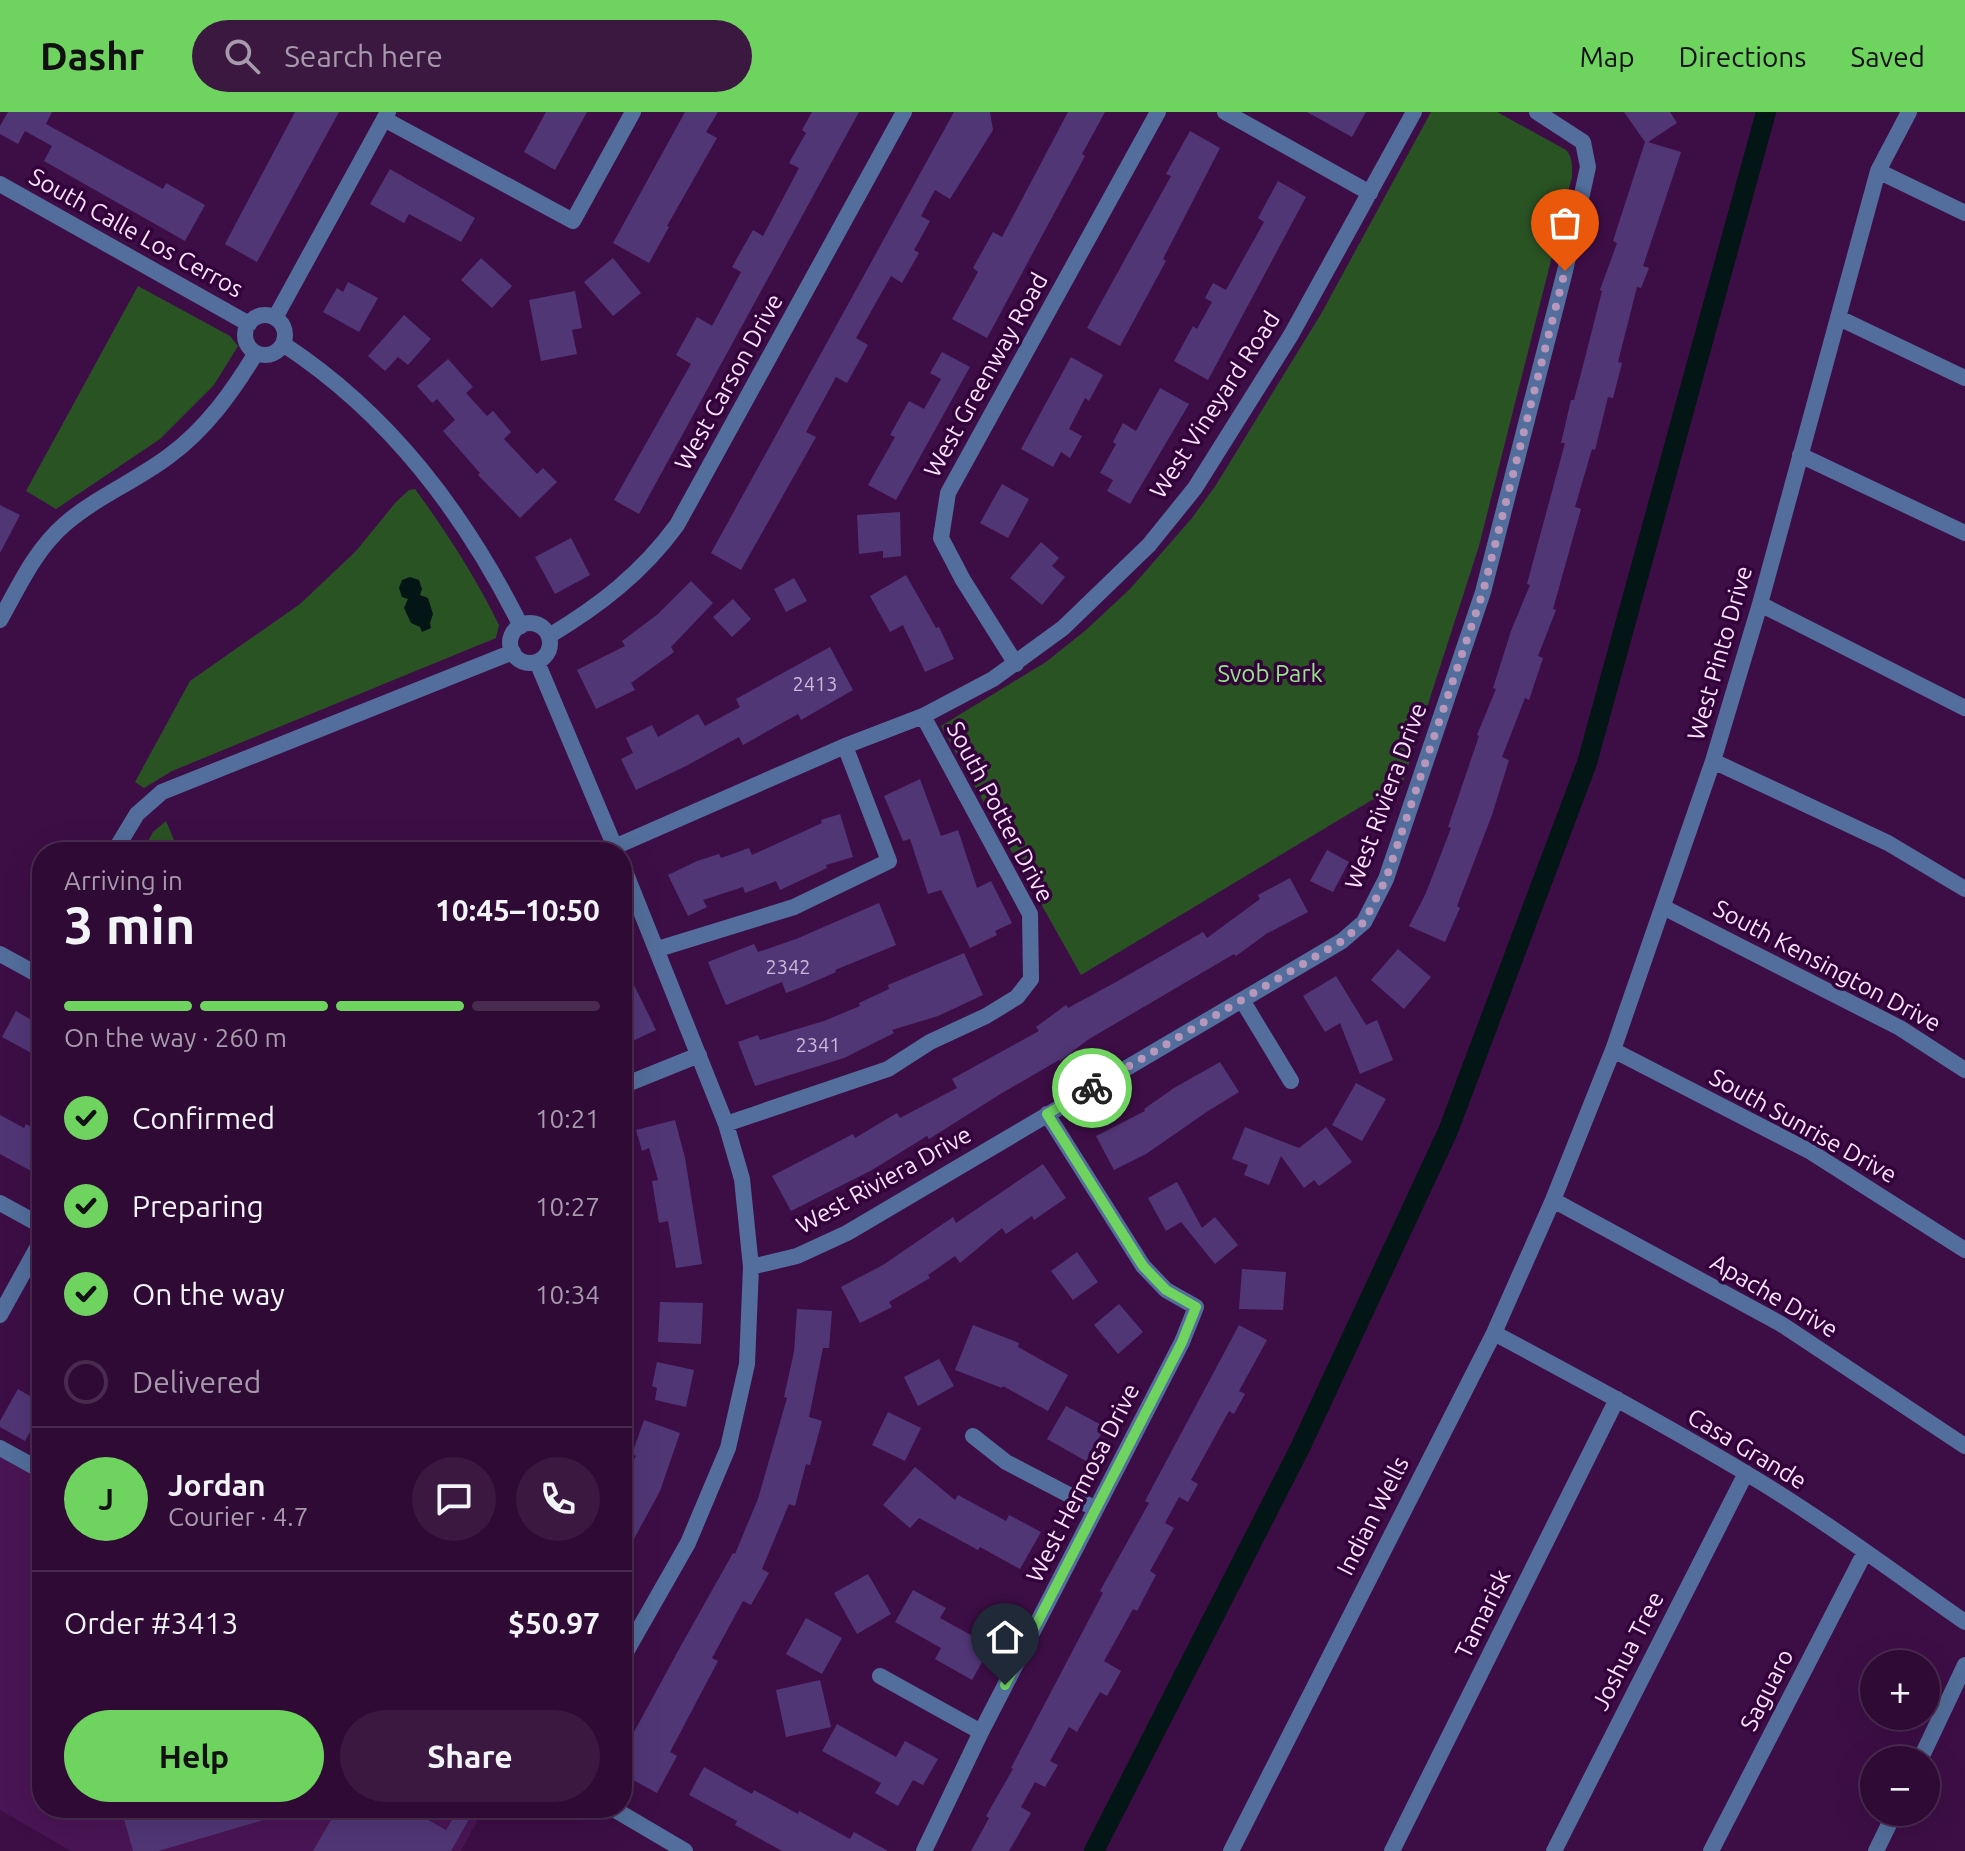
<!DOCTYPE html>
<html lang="en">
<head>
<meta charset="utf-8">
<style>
	body { margin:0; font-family:Ubuntu,sans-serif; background:#3a1840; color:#f1f3f6; height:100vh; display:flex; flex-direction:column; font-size:30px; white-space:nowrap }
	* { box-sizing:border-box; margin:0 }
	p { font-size:26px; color:#a79aac }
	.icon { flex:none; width:44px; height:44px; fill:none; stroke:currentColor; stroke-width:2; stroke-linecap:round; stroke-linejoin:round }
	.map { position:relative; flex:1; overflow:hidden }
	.drawer { position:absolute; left:32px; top:730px; width:600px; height:976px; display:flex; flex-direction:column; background:#2e0a34; border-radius:32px; box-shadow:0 8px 32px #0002,0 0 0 2px #492b4f }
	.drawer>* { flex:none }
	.controls { position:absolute; left:1860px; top:1538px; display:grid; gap:16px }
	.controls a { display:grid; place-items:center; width:80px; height:80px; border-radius:50%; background:#2e0a34; box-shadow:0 8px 32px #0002,0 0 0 2px #492b4f; font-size:40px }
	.pin { position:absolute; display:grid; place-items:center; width:68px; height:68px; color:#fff; margin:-82px -34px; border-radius:50% 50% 50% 0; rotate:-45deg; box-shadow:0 0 8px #0007 }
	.pin .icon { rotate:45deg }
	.courier { position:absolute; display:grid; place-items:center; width:80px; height:80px; margin:-40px; border:6px solid #6fd360; border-radius:50%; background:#fff; color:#222; box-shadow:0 2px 10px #0007 }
	.headline em { font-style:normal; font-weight:700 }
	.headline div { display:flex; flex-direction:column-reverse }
	.headline { display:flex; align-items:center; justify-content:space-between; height:136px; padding:0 32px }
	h1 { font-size:52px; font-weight:700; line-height:60px }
	.bar { display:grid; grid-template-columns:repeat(4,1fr); gap:12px 8px; align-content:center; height:96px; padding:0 32px }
	.bar i { height:10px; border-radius:6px; background:#492b4f }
	.bar .selected { background:#6fd360 }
	.bar p { grid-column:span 4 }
	.line { display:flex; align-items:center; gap:20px; padding:0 32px; border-top:2px solid #492b4f }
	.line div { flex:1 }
	.round { display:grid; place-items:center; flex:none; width:84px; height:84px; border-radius:42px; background:#3a1840 }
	ol { padding:0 32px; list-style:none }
	li { display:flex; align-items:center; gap:24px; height:88px }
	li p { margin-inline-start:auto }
	li .icon { padding:8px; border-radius:50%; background:#6fd360; color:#111; stroke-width:4 }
	li:last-child { color:#a79aac }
	li i { width:44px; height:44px; border:4px solid #492b4f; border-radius:50% }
	.button { display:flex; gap:16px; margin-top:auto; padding:16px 32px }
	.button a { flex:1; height:92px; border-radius:48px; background:#6fd360; color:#111; font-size:32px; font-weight:700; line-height:92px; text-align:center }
	.button a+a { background:#3a1840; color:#f1f3f6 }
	header { display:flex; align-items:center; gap:48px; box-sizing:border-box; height:112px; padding:0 40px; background:#6fd360; color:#111 }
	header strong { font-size:38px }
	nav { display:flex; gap:44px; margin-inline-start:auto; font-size:28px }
	.search { width:560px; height:72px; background:#3a1840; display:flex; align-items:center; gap:20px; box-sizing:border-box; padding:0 28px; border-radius:44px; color:#a79aac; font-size:30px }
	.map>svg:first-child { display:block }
	.built { fill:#4a1554 }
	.green { fill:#2a5324 }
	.water { fill:#041516 }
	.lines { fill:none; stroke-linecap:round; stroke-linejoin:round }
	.canal { stroke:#041516; stroke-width:20 }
	.building { fill:#513676 }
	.street { stroke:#536e9c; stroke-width:16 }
	.done { stroke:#b798bc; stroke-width:8; stroke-dasharray:0 14.4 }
	.route { stroke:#6fd360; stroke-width:10 }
	.labels { text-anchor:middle; stroke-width:7; stroke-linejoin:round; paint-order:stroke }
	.number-label { font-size:20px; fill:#ceb7da }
	.street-label { font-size:24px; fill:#f8e2fc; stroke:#33023b }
	.park-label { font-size:24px; fill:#94e488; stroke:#33023b }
</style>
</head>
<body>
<header>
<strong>Dashr</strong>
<div class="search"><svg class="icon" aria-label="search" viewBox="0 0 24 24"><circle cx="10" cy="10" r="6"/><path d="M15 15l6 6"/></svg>Search here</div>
<nav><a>Map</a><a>Directions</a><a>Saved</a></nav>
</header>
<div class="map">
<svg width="1965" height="1739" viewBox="0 0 1965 1739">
	<rect width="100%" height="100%" fill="#3d0e46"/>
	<path class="built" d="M0,1336L42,1359V1696H484L461,1739H71L0,1698Z"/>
	<path class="green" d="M1431,0H1497L1566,38C1573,45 1572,55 1572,65L1479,434L1400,679H1387L1081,863L941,614L1046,550L1086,518L1130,477L1192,406L1216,373L1321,202Z
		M138,174L230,224L238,234L214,273L160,327L56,397L26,379Z
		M415,377C447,421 475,464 499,513L496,526L172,659L144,676L135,670L190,569L300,492L356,439L396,390L409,378Z
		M166,709L179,740H142L153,720Z"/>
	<path class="water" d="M410,465L419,468L422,477L420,483L428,486L433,502L430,511L431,516L422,520L420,515L411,511L404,496L408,487L402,485L399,476L402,468Z"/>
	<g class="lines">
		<path class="canal" d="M1094,1739L1300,1336L1448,1019L1587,651L1766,0"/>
	</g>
	<path class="building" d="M8,0H52L46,12L163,77L166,71L205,93L185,129L44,49L52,34L25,19L18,32L0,22V14Z
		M295,0H339L257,150L225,132Z
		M546,0H587L555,58L524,40Z
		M685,0H718L706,20L717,26L667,114L669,115L649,151L613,131Z
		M812,0H859L639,402L614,388L691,252L676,243L697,205L712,214L741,160L732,155L753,118L763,124L799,56L789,51L806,21L802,18Z
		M954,0H990L993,18L950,87L935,78L921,104L930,109L914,138L919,141L902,171L891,164L856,226L868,233L847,271L836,265L806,320L816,325L741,458L711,441Z
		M1068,0H1105L1082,42L1085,44L987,226L952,207L978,160L973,156L993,120L1002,125Z
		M1307,0H1366L1352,25Z
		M1624,0H1670L1677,11L1648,30L1681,40L1643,154L1649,156L1641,176L1637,175L1618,250L1622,251L1613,286L1608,285L1595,338L1592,337L1575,395L1581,397L1553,497L1556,498L1538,544L1543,546L1529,588L1525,586L1502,645L1509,648L1492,703L1457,794L1460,796L1445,830L1409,814L1426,781L1451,716L1448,715L1479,624L1477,623L1496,577L1493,576L1511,519L1530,473L1527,472L1565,331H1561L1571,288H1574L1586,242L1602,179L1600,178L1617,131L1613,129L1645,30Z
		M1190,19L1220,36L1163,147L1166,149L1120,234L1087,216L1171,64L1166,62Z
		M390,57L475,106L461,130L409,102L404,111L370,92Z
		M1278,69L1306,85L1208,268L1174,249L1193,214L1197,217L1212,190L1205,186L1213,171L1226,178L1264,110L1258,106Z
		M481,146L512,174L492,196L461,168Z
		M613,146L641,181L613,204L584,170Z
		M348,170L378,186L359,220L323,200L337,176L343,180Z
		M575,179L582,216L572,218L577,242L541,249L529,188Z
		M404,203L431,227L408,253L398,245L385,259L368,244Z
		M942,240L970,255L896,388L868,373L895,325L890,323L909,289L924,297L941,267L930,261Z
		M1071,245L1103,263L1089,289L1085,286L1069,317L1082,324L1070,346L1061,340L1053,355L1021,337Z
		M448,247L473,275L466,281L487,304L493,299L511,320L504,327L537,362L543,356L557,370L520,406L478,363L480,361L443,319L455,308L437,287L432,291L417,274Z
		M1160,276L1189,292L1130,392L1107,379L1113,368L1100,361L1116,332L1113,330L1123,311L1136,319Z
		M1002,372L1029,387L1008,426L980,411Z
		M0,393L20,403L0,441Z
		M900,400L901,444L883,446V439L859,442L857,403Z
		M571,426L590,463L555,482L535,445Z
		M1041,430L1059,446L1052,454L1065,465L1042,493L1010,466Z
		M906,463L936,516L939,515L954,547L925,560L903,513L890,520L870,484Z
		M794,466L807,489L786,500L774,477Z
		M691,469L713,491L671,535L674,540L631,571L635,578L596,597L577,558L625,534L622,529L658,502Z
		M733,487L751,507L732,525L713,505Z
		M830,535L853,578L801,608L798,602L743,633L739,625L686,654L636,678L621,647L633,641L626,626L652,613L658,625L698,602L705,614L740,595L736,587Z
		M920,667L941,724L958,718L977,776L991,769L1012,811L995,819L997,823L970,836L941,778L928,782L910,727L903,729L884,684Z
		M840,702L853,745L826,753L827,756L780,778L776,769L745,781L743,775L703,788L707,795L688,804L668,763L697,749L719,742L721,746L749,736L752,743L822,711L821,708Z
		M1327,738L1349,750L1333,780L1310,769Z
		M1290,766L1308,800L1266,822L1236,844L1234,842L1089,927L1060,949L1059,948L1002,981L929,1027L927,1024L872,1058L791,1099L772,1064L853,1022L855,1026L897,1001L900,1006L957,976L952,967L1039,919L1036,915L1066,893L1068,896L1116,870L1203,820L1207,826L1260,787L1258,783Z
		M879,791L896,833L835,858L836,860L802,875L786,881L782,870L726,893L708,850L754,832L758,840L796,827Z
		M1398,837L1431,865L1404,897L1371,868Z
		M964,841L983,883L938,904L892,918L894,921L844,946L755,974L738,930L758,923L760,928L824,909L860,894L859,891L889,877L888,873Z
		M1336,864L1366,913L1377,908L1393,948L1360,962L1340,911L1325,920L1303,884Z
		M634,873L656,918L622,934V879Z
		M16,899L42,914V930L35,943L2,925Z
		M1220,950L1239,980L1208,999L1146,1042L1114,1058L1096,1024L1145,999L1144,997L1174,976Z
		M1356,971L1386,987L1362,1029L1332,1013Z
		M0,1003L24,1016L26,1012L42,1021V1065L0,1042Z
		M675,1008L685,1046L702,1152L676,1156L668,1109L659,1111L652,1069L658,1068L649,1036L642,1039L636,1018Z
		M1245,1015L1299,1036L1326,1015L1352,1050L1319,1074L1314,1068L1304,1076L1281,1044L1269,1073L1244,1063L1248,1053L1232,1047Z
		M1043,1052L1066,1086L1034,1108L1032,1104L1006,1122L1002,1116L960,1151L955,1144L928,1163L930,1166L889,1190L892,1195L860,1211L841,1175L883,1153L953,1105L956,1111Z
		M1177,1070L1202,1116L1215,1105L1238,1133L1215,1152L1181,1110L1166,1119L1148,1086Z
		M1077,1140L1098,1170L1073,1188L1051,1159Z
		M1242,1157L1286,1160L1283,1198L1239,1197Z
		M660,1190L703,1191L701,1232L658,1230Z
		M1119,1192L1143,1220L1118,1242L1094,1213Z
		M797,1197L832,1199L829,1236H823L809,1305L822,1309L810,1353L806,1352L795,1394L789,1392L762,1457L769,1461L751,1493L743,1489L712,1546L718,1549L670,1640L677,1644L657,1681L622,1662V1642L683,1530L733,1441L735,1442L758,1387L787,1286L784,1285L794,1240Z
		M973,1213L1019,1231L1018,1235L1068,1263L1048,1299L1003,1274L1002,1276L955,1258Z
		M1239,1213L1267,1228L1239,1279L1245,1282L1234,1302L1229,1299L1191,1368L1198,1372L1188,1390L1179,1385L1165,1411L1174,1416L1150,1459L1156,1463L1137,1499L1133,1497L1104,1549L1121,1559L1107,1584L1100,1580L1077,1620L1069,1615L1050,1649L1058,1653L1045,1675L1035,1670L1021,1695L1031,1701L1009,1739H971L989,1706L986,1704L1013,1657L1011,1656L1103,1481L1100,1479L1149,1391L1145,1389Z
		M939,1247L954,1274L918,1294L904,1265Z
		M657,1250L694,1258L686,1295L655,1288L657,1276L652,1274Z
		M18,1277L42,1291V1298L25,1329L0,1315V1309Z
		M1066,1294L1105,1315L1086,1349L1047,1327Z
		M888,1300L921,1316L905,1349L872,1333Z
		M644,1308L680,1321L660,1379L622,1449V1368L636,1344L632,1342Z
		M915,1355L955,1388L958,1383L1006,1409L1009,1403L1041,1420L1020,1457L980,1435L978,1438L919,1406L910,1416L883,1393Z
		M868,1462L891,1502L857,1522L834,1481Z
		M913,1478L946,1496L940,1506L991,1534L972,1568L935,1547L941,1536L895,1510Z
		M806,1506L842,1526L822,1562L786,1542Z
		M820,1568L831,1615L786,1625L776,1578Z
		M837,1612L896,1645L905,1629L938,1647L923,1673L913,1668L898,1694L875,1681L881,1671L822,1639Z
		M704,1655L752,1682L754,1678L798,1702L799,1699L850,1727L854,1720L888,1739H782L735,1713L737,1709L689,1683Z
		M121,1696H290L291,1700L158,1739H133Z
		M338,1696H407L446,1718L459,1696L472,1702L451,1739H313Z"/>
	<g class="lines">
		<path class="street" d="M1225,0L1370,81
			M384,7L573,109L633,0
			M1878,59L1965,101
			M0,72L249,212
			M245 223a20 20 0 1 1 40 0a20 20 0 1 1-40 0Z
			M275,206L388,0
			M1839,206L1965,266
			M283,232C390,302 464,401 521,514
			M1800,343L1965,421
			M1760,492L1965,596
			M0,508C19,474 35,438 65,412C96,385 136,369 169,344C206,317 233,279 256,241
			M510 531a20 20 0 1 1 40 0a20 20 0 1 1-40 0Z
			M549,524C599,494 642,461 677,413L904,0
			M537,550L617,740
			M1016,552L963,468L941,426L948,381L1158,0
			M1713,649L1888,731L1965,777
			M114,740L137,702L162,680L513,540
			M603,740L845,634L923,604L993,567L1063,516L1149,433L1195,376L1291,223L1414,0
			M622,752L726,1012L742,1067L751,1155L747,1252L728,1336L688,1431L622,1547
			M1665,796L1900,916L1965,958
			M658,837L794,795L889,749L845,634
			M0,842L42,865
			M1242,888L1291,969
			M1613,938L1811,1040L1965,1138
			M622,974L699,943
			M726,1012L888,957L930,930L986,904L1017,885L1031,867L1030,802L923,604
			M1553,1088L1781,1212L1965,1334
			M0,1091L42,1114
			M751,1155L797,1144L847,1121L1342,829L1364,810L1386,767L1483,480L1565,159L1588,55L1583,30L1537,0
			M0,1203L42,1127
			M1494,1221C1578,1266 1662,1311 1744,1360C1820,1405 1892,1459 1965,1510
			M973,1324L1006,1350L1096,1397
			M0,1336L42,1359
			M880,1564L981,1620
			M1920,1648L1965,1553
			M612,1696L685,1739
			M924,1739L981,1620L1182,1230L1196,1195L1166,1178L1143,1154L1047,1002
			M1231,1739L1494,1221L1553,1088L1613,938L1713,649L1760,492L1878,59L1909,0
			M1392,1739L1617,1287
			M1554,1739L1746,1361
			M1711,1739L1865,1440
			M1876,1739L1895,1700"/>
	</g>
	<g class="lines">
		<path class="done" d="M1092,976L1342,829L1364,810L1386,767L1483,480L1565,159"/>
		<path class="route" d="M1005,1573L1182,1230L1196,1195L1166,1178L1143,1154L1047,1002L1092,976"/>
	</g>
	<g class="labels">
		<g class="number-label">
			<text x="815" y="579">2413</text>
			<text x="788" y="862">2342</text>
			<text x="818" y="940">2341</text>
		</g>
		<g class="street-label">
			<text transform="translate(136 121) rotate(29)" y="8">South Calle Los Cerros</text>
			<text transform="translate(986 263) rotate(-61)" y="8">West Greenway Road</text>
			<text transform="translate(729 270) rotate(-61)" y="8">West Carson Drive</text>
			<text transform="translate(1215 293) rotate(-57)" y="8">West Vineyard Road</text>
			<text transform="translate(1720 541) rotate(-74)" y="8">West Pinto Drive</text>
			<text transform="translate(1386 684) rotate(-70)" y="8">West Riviera Drive</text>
			<text transform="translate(1000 700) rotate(62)" y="8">South Potter Drive</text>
			<text transform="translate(1827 854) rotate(28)" y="8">South Kensington Drive</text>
			<text transform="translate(1803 1014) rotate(29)" y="8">South Sunrise Drive</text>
			<text transform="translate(884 1068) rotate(-29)" y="8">West Riviera Drive</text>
			<text transform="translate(1774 1184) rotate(30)" y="8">Apache Drive</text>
			<text transform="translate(1747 1337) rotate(31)" y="8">Casa Grande</text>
			<text transform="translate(1083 1371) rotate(-63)" y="8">West Hermosa Drive</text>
			<text transform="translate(1373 1404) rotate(-63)" y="8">Indian Wells</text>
			<text transform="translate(1483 1502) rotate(-64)" y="8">Tamarisk</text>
			<text transform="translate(1628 1539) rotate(-63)" y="8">Joshua Tree</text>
			<text transform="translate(1767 1578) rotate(-63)" y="8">Saguaro</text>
		</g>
		<g class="park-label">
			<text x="1270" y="570">Svob Park</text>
		</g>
	</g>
</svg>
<div class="controls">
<a>+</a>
<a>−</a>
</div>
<div class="pin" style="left:1565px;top:159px;background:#ea580c"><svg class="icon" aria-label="bag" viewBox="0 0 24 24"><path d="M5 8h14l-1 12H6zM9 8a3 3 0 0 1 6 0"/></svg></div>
<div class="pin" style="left:1005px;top:1573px;background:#1f2937"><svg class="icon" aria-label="home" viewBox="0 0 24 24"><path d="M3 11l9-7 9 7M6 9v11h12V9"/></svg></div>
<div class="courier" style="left:1092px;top:976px"><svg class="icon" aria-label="bike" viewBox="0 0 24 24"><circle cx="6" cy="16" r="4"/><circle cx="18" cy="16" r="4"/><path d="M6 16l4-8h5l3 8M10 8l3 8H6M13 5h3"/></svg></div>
<section class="drawer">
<div class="headline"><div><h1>3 min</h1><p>Arriving in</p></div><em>10:45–10:50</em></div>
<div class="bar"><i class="selected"></i><i class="selected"></i><i class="selected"></i><i></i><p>On the way · 260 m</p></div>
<ol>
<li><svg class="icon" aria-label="check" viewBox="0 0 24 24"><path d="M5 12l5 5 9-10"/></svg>Confirmed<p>10:21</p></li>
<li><svg class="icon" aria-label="check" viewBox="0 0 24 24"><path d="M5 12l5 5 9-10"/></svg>Preparing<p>10:27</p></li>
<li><svg class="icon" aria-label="check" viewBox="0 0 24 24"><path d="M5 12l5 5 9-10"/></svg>On the way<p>10:34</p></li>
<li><i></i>Delivered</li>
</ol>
<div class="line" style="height:144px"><b class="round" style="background:#6fd360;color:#111">J</b><div><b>Jordan</b><p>Courier · 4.7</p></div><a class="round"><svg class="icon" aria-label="chat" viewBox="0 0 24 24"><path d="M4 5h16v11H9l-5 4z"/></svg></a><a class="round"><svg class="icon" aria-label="phone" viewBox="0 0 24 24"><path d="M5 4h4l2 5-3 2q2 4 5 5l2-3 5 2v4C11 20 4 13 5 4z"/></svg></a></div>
<div class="line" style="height:104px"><div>Order #3413</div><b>$50.97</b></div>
<div class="button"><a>Help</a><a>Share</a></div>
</section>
</div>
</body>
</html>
